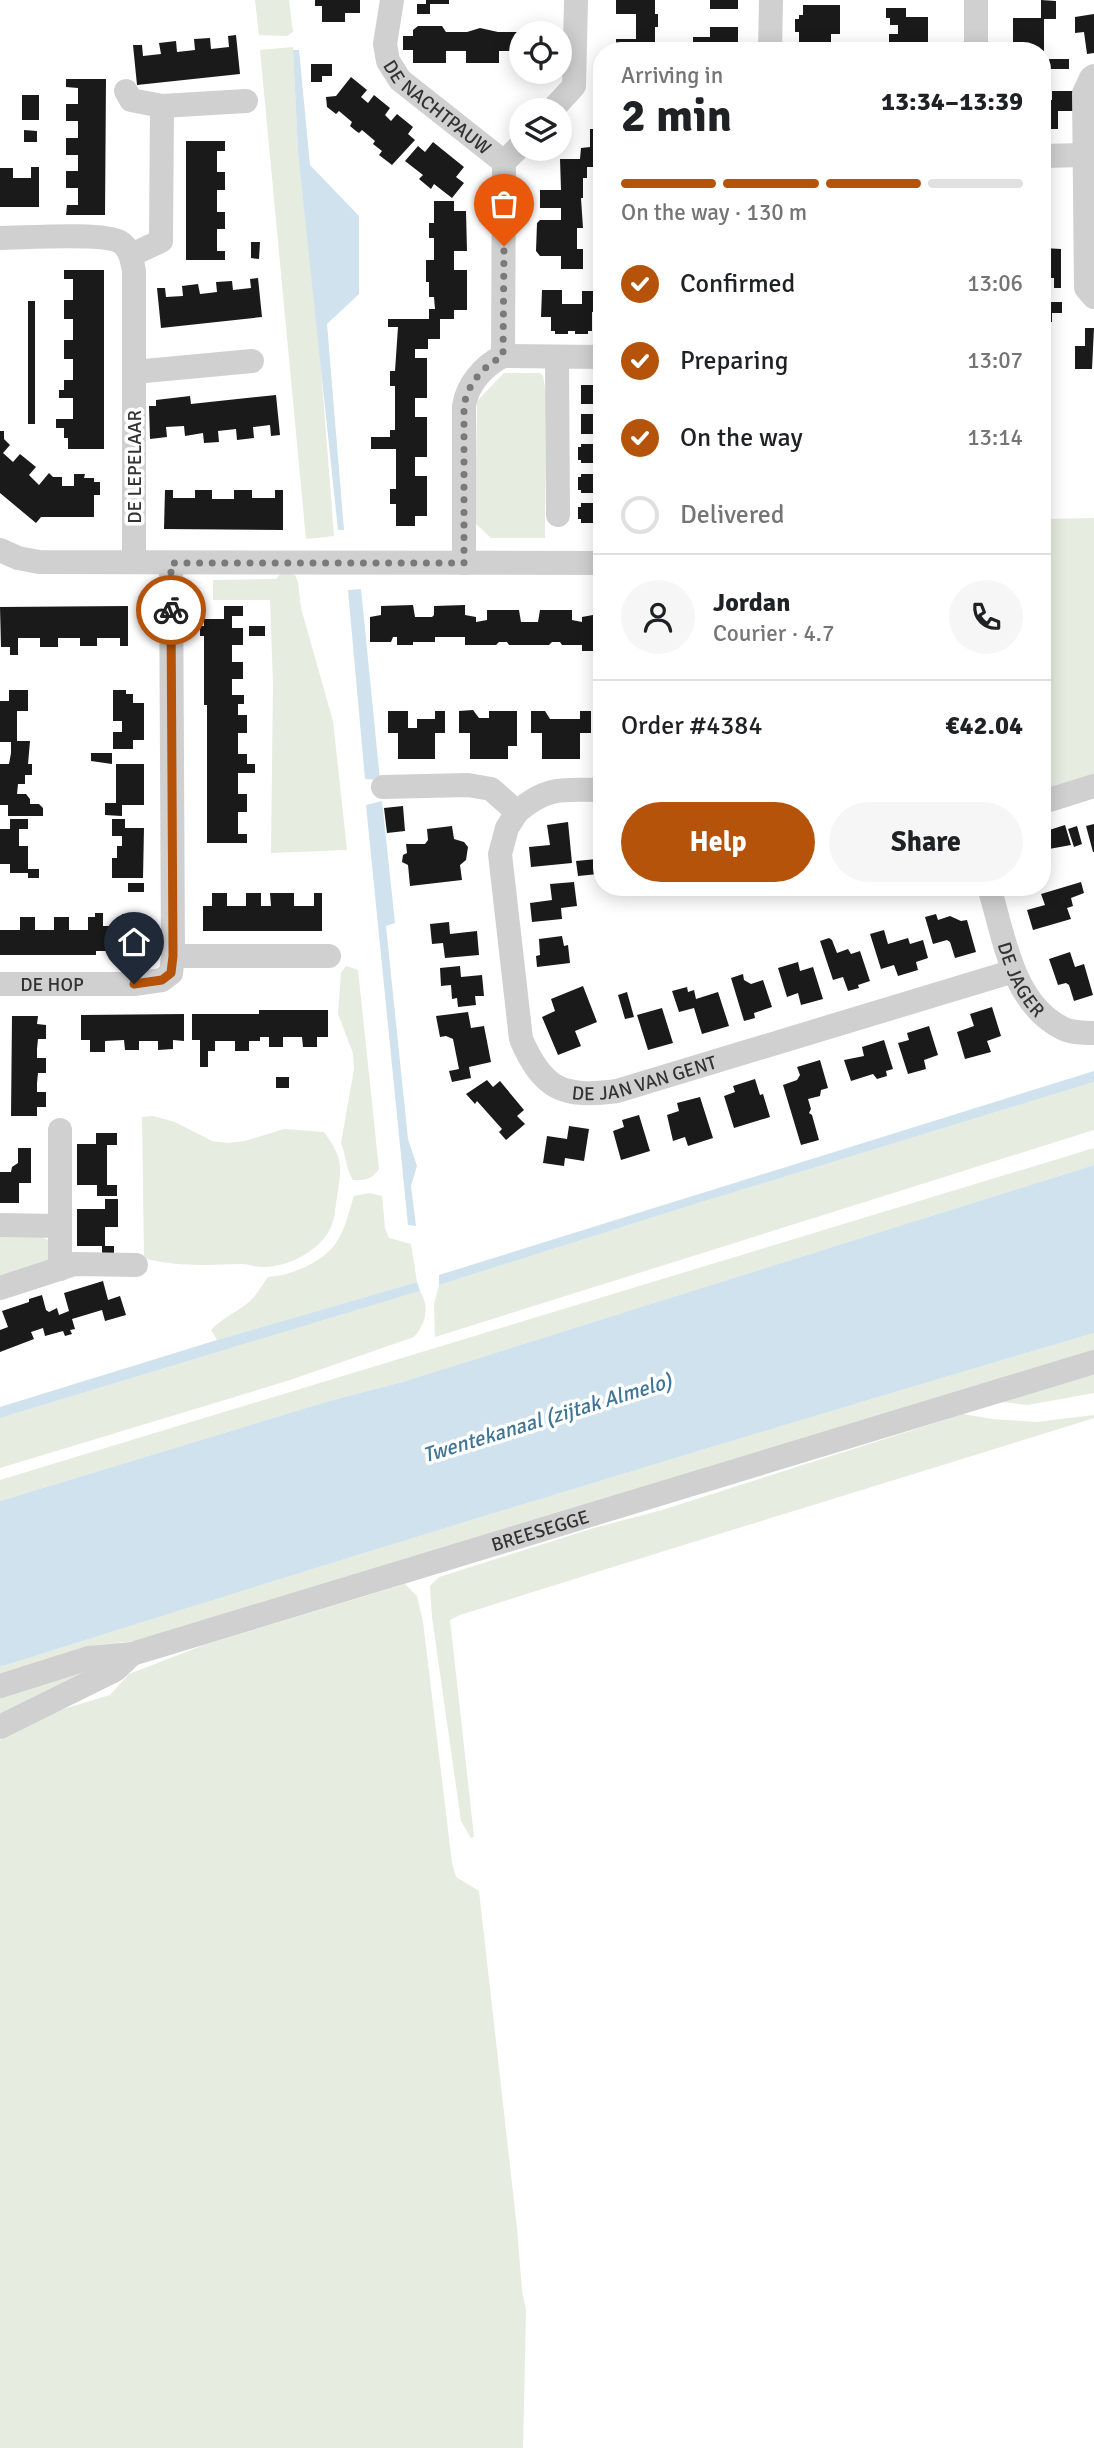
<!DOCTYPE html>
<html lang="en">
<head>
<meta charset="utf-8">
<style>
	body { margin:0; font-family:Signika,sans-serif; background:#f6f6f6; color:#202124; height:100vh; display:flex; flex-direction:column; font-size:26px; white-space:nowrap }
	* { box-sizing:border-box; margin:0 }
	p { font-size:23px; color:#757577 }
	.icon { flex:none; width:38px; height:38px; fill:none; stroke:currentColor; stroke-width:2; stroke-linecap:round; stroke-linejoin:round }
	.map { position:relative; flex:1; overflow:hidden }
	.side { position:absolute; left:593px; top:42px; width:458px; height:854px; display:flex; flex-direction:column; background:#fff; border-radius:28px; box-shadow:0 4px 18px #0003 }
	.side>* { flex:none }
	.controls { position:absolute; left:509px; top:21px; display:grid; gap:14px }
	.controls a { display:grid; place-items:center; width:63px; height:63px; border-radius:50%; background:#fff; box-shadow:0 4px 18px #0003; font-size:35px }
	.pin { position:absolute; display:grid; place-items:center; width:60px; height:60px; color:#fff; margin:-72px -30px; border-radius:50% 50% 50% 0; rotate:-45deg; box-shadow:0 0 7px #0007 }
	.pin .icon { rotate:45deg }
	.courier { position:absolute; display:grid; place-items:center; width:70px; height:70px; margin:-35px; border:5px solid #b45309; border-radius:50%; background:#fff; color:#222; box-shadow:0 2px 9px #0007 }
	.overview em { font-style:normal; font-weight:700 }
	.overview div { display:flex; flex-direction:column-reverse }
	.overview { display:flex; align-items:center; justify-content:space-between; height:119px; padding:0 28px }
	h1 { font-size:46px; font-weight:700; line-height:52px }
	.bar { display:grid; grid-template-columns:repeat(4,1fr); gap:10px 7px; align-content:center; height:84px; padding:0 28px }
	.bar i { height:9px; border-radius:5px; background:#e0e0e0 }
	.bar .selected { background:#b45309 }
	.bar p { grid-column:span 4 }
	.line { display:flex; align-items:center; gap:18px; padding:0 28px; border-top:2px solid #e0e0e0 }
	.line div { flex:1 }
	.round { display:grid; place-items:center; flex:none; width:74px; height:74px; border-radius:37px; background:#f6f6f6 }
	ol { padding:0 28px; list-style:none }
	li { display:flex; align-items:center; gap:21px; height:77px }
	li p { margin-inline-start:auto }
	li .icon { padding:7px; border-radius:50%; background:#b45309; color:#fff; stroke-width:4 }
	li:last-child { color:#757577 }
	li i { width:38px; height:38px; border:4px solid #e0e0e0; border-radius:50% }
	.action { display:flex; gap:14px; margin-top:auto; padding:14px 28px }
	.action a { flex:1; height:80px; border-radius:42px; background:#b45309; color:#fff; font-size:28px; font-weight:700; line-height:80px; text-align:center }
	.action a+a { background:#f6f6f6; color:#202124 }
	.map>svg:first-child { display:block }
	.green { fill:#e6ecdf }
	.water { fill:#cfe2ee }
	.building { fill:#1a1a1a }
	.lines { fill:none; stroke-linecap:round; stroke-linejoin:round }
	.minor { stroke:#d0d0d0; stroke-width:24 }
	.done { stroke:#7a7a7a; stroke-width:7; stroke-dasharray:0 12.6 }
	.route { stroke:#b45309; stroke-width:9 }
	.labels { text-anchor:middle; stroke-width:7; stroke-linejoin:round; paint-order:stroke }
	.street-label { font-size:19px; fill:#333; stroke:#fff }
	.water-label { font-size:21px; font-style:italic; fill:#3f7597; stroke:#fff }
</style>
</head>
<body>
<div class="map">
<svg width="1094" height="2448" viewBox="0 0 1094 2448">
	<rect width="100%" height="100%" fill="#fff"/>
	<path class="green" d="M255,0H289L293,32L287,36L259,35Z
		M293,47L298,152L318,330L334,536L306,539L260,50Z
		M504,373H539L543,375L546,394L545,538H491L475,523L477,401Z
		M1094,518V777L1043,792V519Z
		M281,573L295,575L298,582L301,608L333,721L347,850L271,853L273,683L270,600H213V580L276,579Z
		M346,966L358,970L379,1169C371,1180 366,1180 353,1180C346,1169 346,1155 341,1143L354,1069L353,1053L338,1014L341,973Z
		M1094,1082V1130L435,1337L434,1304L439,1285L676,1210Z
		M153,1116L175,1122L212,1141L227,1143L245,1141L284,1129L324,1132C343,1158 342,1166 337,1197C335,1207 335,1220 330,1229C319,1251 287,1268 262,1267C255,1267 248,1264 241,1264C208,1265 175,1267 144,1258L142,1117Z
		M1094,1148V1165L402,1382L329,1401L0,1501V1480Z
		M370,1193L382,1196L385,1228L389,1238L411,1244L417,1282L217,1340L211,1330C221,1319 233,1314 245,1305C255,1298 261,1287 268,1277C291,1276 323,1262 336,1243C345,1231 349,1210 354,1196Z
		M0,1231H27L48,1240L50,1258L38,1270L0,1281Z
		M420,1291C430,1308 426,1323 414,1337L287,1381L0,1468V1418Z
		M1094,1333V1353L135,1641L96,1645L0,1680V1667C363,1552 728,1441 1094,1333Z
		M1094,1370V1393L1028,1405L993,1401Z
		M963,1414L992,1419L1037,1422L1094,1415V1418C883,1484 671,1548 460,1615L450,1620L474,1837L471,1838L461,1821L432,1617L430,1586L439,1577L594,1528L662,1510Z
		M405,1584L417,1596L423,1622L452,1863L456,1877L479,1891L517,2228L522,2291L526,2310L523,2448H0V1740L60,1710L110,1695L129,1674L204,1645Z
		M88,1670L0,1716V1698Z"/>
	<path class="water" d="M293,50H299L310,165L359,216V294L327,324L344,530H338L298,152Z
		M361,589L380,780L365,779L348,590Z
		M382,801L395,923L386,926L408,1139L417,1166L411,1186L416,1226L408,1225L366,805Z
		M1094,1071V1082L676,1210L439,1285V1275Z
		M1094,1165V1333C728,1441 363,1552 0,1667V1501L329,1401L402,1382Z
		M417,1282L420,1291L0,1418V1407L217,1340Z"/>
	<path class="building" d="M315,0H360V13H345V22H322V6H315Z
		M426,0H449V4H430V14H417V4H426Z
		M616,0H655V14H658V27H655V51H616V39H636V14H616Z
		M710,0H738V9H710Z
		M1041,0L1056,1V19H1044V51H1013V18H1041Z
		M803,5H840V34H831V51H799V32H795V19H799V15H803Z
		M886,8H906V17H928V50L889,51V34H898V25H890V18H886Z
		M1094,14V53L1087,54L1084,32L1075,33V17Z
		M418,26H442L446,32H467L480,28L498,32H519V36H522V63H519V51H499V63H466V51H446V63H413V50H403V36H413V30Z
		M710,27H738V51H693V37H710Z
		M236,35L240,74L137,85L133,45H142L143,56L161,54L159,43L176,41L177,52L195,50L194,39L210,38L211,49L229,47L228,36Z
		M1044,59H1069V69H1044Z
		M311,64H332V76H322V82H311Z
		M351,77L367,90L361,97L368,103L374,95L390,108L385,115L391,121L397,114L413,127L408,134L415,140L392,165L379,155L382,151L373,144L375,141L362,130L359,133L356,131L350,126L352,122L339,111L336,114L327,107L326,97L336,96Z
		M66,79H106L105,215H66L67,205H78V188H66V171H78V155H66V138H78V121H66V104H78V88L66,87Z
		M1052,91H1076L1075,111H1058V129H1043V100H1052Z
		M22,95H39V120H22Z
		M590,129H602V148H599V167H587V178H583V198H581L583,228H577V249H583V269H561V256H540L536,251L537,223L540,220H561V208H540V190H561L560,159H580L581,148L590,147Z
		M24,130L37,131V142H24Z
		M186,141H225V151H217V172H225V190H217V212H225V229H217V251H225V260H186Z
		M433,142L464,167L456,177L464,183L452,198L434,184L431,189L419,179L423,175L405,161L418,146L425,152Z
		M31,167H39V207H0V168H13V178H31Z
		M434,201H454V211H466L467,251H454V270H467V310H454V319H440V339H428V349H415V358H427V398H415V417H427V457H415V476H427V516H415V526H396V504H390V489H396V449H371V437H390V430H395V386H390V371H395L398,327H388V319H429V309H435L434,297H429V282H426V260H434V238H429V223H434Z
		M251,242H260L259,259L251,258Z
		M1043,248L1061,249V288H1054V278H1043Z
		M64,270H104V449H68V438H64V428H56V419H73V398H59V390H64V380H73V359H64V340H73V319H64V300H73V279H64Z
		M258,278L262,317L161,328L157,288H165L166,297L183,296L182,286L198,284L200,294L209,293L217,292L216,282L232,281L233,290L251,288L250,279Z
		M542,290H562V304H582V291H602V312H592V331H588V334H575V331H568V334H555V331H551V317H541Z
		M28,301H35V424H28Z
		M1043,302H1062V313H1052V322H1049V388H1043Z
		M1085,328H1094L1092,369H1075V346H1085Z
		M581,385H602V404H581Z
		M276,395L280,435L271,436L270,425L253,427L254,438L237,440L236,429L218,431L219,442L204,443L203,433L185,436L184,426L166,427L167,437L150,439L149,406H156V400L190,396L191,404Z
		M1043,413H1050V505H1043Z
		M581,414H602V434H581Z
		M0,431H4V439L10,445L3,453L13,462L20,454L36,467L29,475L39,485L49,473L53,477H62V486H74V474H85L84,478H94V482H100V495H94V517H41L36,523L0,493Z
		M581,444H602V463H581V460H578V447H581Z
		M581,474H602V493H581V490H578V477H581Z
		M165,490H173V498H195V490H212V499H234V490H252V498H275V490H283V530L164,529Z
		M581,503H602V523H581V519H578V507H581Z
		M413,605L415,617H432L434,615V606L465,605V615L476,617V622L487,620V610H519L521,622H538L540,610H572V620L582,622V617L593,615V605H602V641H594V651H582V645H562L560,642H552L549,645H509L507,642H499L496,645H465V637H435V642H413V645H397V637H393L391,642H370V617L381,615V606Z
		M128,606V646H120V638H97V646H80V638H58V647H40V638H18V655H10V647H1L0,607Z
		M224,606H243V616H232V628H243V645H232V662H243V679H232V695H244V704H238V715H247V733H238V754H247V764H255V773H238V794H247V812H238V834H247V843H207V705H204V636H200V626H204V619H224Z
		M249,626H265V636H249Z
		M9,690H28V711H17V741H30L28,764H32V775H25V784H18L17,794H26L30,799V804H39L43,808V816H8V805H0V764H9L11,753V742H0V701H9Z
		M113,690H126V694H133V703H144V740H133V749H113V732H122V721H113Z
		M473,710L479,718H489V711H517V746H508V759H470V733H459V711Z
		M388,711H408V728H417V719H435V711H445V733H435V759H398V733H388Z
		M531,711H545L550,719H580V711H591V733H580V759H542V733H531Z
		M91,753H112V764L91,761Z
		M116,764H144V805H122V816L105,815V803H116Z
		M403,806L405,831L387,833L384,808Z
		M10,819H28V829H19V846H28V869H39V878H28V873H10V864H0V829H10Z
		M112,819H125V828H144L143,878H112V858H117V846H122V836H112Z
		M568,822L572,863L531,867L529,847L550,845L547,825Z
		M1094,824V852H1093L1086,826Z
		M1065,825L1071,845L1049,849L1050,853L1043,855V832Z
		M452,826L454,839L464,842L468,847L466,860L460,865L462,880L410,886L408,865L402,862L403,855L407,853L406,844H425L428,840L427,829Z
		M1077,826L1082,844L1074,847L1068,829Z
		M597,859L598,874L578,876L576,861Z
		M574,882L577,906L561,908L562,919L532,922L530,903L552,900L550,884Z
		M1081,882L1084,893L1071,898L1073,906L1067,908L1071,919L1033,930L1027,910L1045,905L1041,894Z
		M128,883H144V892H128Z
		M212,893H227V906H246V893H261V906H271L270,893H294V906H314V893H322V931H203V906H212Z
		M95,913H103V926H122V914H137V926H147V951H96V955H0V930H20V917H35V930H54V917H69V930H88V917H95Z
		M936,914L938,920L950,916L961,921L967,920L976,952L955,958L950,942L947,940L933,944L925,917Z
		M449,922L450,934L477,931L479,955L445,958L443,943L432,944L430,924Z
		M884,930L888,944L908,938L910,944L923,940L928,958L916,962L918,970L898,976L894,965L881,969L870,934Z
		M562,936L564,946L568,945L570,963L537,967L536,956L540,955L539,939Z
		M829,938L832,940L837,953L848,949L851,954L860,951L870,981L858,985L859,988L848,991L843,977L833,980L820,941Z
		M1070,952L1075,967L1084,964L1093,995L1074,1001L1069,985L1066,983L1058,985L1049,959Z
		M798,962L800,971L813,967L823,999L801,1005L798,993L787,997L778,968Z
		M460,966L461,977L482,975L484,996H475L476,1005L458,1007L457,998L452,999L451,985L441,986L440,968Z
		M743,974L744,980L751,984L763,980L772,1007L754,1013L755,1018L744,1021L731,978Z
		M583,986L597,1022L575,1031L581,1046L558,1055L542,1017L555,1011L551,999Z
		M687,987L688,992L694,990L696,999L718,992L729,1026L702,1034L694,1008L679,1012L672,991Z
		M627,992L634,1017L625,1019L618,995Z
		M992,1007L1001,1036L987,1041L991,1052L965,1059L957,1032L974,1026L970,1014Z
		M662,1008L673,1043L648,1050L637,1015Z
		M259,1010H328V1037H317V1047H303L302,1037H283V1047H269V1037H260V1041H249V1051H235V1041H215V1051H208V1067H200V1040H192V1014H259Z
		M468,1012L471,1028L484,1026L491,1062L469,1067L471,1078L452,1082L449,1071L459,1069L453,1039L446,1036L440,1037L436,1016Z
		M184,1014V1041L173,1040V1049L158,1050V1041H139V1050H125L124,1040L105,1041V1052H90V1040H81V1015Z
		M12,1016H38L37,1024L46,1025V1039H38L37,1049V1058H46V1073H38L37,1083V1092H46V1107H37V1116H11Z
		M929,1026L938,1055L924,1060L926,1069L908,1074L898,1043L909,1040L907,1033Z
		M884,1040L893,1069L886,1071L887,1076L877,1079L873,1074L851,1081L844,1060L864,1056L862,1047Z
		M820,1060L828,1088L821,1090L820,1096L808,1099L811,1109L809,1113L812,1115L819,1140L801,1145L783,1085L797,1080L800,1075L797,1067Z
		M276,1077H289V1088H276Z
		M755,1079L760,1095L763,1094L770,1117L734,1128L724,1096L735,1092L733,1086Z
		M487,1080L493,1087L500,1081L524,1110L517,1116L525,1124L506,1140L499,1132L502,1129L477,1101L475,1104L466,1094Z
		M700,1097L713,1138L688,1146L685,1137L673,1141L667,1115L679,1111L677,1103Z
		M639,1115L650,1151L621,1160L613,1131L624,1127L622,1120Z
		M569,1126L589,1129L584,1161L565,1158L564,1166L543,1163L547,1136L567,1139Z
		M96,1133H117V1145H107V1185H117V1196H97V1185H77V1144H96Z
		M18,1148H31V1183H19V1203H0V1172H11L12,1167L18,1163Z
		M105,1199H118V1227H105V1246H114V1259H102V1246H77V1209H105Z
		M103,1281L108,1300L120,1296L126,1315L105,1321L102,1310L72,1319L75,1329L70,1330L72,1334L65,1336L63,1331L45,1336L43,1328L31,1332L34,1339L0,1352V1330L8,1327L2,1311L29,1302V1299L42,1295L46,1310L49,1312L57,1308L59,1315L69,1311L64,1293Z"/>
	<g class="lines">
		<g class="minor">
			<path id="s1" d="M392,0L385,44L388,61L400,80L504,162"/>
			<path d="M976,0V51"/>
			<path d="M770,51L771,0"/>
			<path d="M1094,76L1091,78L1084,93L1086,288L1094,297"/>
			<path d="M126,91L131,100L162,106L246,101"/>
			<path d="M552,110L574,86L576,0"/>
			<path d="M1043,156L1084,155"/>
			<path d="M0,238C23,238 103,232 120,242C130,248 132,260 134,271V562"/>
			<path d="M131,255L161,241L162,106"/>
			<path d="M503,356L504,162L522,144"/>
			<path d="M557,357L558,515"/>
			<path d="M134,372L252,361"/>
			<path d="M0,550L18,558L39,562L602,563"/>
			<path d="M171,563L173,956"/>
			<path d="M464,563V406C467,385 483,366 503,356L602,357"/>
			<path d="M383,787L468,785L491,789L517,812C548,785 564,790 602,790"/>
			<path d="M1043,802L1094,786"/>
			<path id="s2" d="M517,812L507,828L500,854L521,1039C543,1090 563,1098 617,1091L1014,971"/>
			<path id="s3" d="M989,887C1004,936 1012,1003 1062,1028C1071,1033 1084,1033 1094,1033"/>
			<path id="s4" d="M0,984H134L162,980L171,973L173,956H329"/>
			<path d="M60,1130V1269"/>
			<path d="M0,1225L59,1226"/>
			<path d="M0,1288L74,1264L136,1265"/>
			<path d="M0,1686L89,1658L132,1654"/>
			<path id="s5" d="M0,1727L115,1670L132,1654L1094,1362"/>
		</g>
	</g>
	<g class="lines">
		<path class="done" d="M171,610V563H464V406C467,385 483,366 503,356L504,246"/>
		<path class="route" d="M134,984L162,980L171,973L173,956L171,610"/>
	</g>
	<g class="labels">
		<g class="street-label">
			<text dy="7" stroke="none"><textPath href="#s1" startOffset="130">DE NACHTPAUW</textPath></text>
			<text transform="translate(134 467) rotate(-90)" y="7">DE LEPELAAR</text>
			<text dy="7" stroke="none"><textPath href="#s3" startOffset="98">DE JAGER</textPath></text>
			<text dy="7" stroke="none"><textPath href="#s4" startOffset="52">DE HOP</textPath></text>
			<text dy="7" stroke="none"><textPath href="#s2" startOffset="383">DE JAN VAN GENT</textPath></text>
			<text dy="7" stroke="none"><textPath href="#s5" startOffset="578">BREESEGGE</textPath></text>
		</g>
		<g class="water-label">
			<text transform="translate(547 1418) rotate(-17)" y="7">Twentekanaal (zijtak Almelo)</text>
		</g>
	</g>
</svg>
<div class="controls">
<a><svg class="icon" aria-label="locate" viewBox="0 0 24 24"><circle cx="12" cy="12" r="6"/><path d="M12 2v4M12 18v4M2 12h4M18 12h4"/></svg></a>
<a><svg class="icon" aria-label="layers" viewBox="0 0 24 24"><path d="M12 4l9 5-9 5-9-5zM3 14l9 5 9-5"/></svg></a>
</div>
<div class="pin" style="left:504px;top:246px;background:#ea580c"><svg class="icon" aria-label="bag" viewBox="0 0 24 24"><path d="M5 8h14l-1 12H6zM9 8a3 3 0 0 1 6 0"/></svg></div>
<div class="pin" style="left:134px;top:984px;background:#1f2937"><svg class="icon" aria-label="home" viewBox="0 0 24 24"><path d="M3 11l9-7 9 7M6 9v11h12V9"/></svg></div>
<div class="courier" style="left:171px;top:610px"><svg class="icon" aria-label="bike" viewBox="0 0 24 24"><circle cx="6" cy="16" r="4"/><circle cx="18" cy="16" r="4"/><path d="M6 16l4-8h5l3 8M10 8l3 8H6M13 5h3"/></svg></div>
<section class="side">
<div class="overview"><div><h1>2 min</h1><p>Arriving in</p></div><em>13:34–13:39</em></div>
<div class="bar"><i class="selected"></i><i class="selected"></i><i class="selected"></i><i></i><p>On the way · 130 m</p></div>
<ol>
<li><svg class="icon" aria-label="check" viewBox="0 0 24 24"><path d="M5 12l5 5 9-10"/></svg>Confirmed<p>13:06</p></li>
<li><svg class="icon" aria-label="check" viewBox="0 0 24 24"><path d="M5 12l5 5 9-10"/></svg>Preparing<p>13:07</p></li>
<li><svg class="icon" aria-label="check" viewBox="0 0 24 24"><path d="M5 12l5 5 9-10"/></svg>On the way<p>13:14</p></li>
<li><i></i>Delivered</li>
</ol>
<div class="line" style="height:126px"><a class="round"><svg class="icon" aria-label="person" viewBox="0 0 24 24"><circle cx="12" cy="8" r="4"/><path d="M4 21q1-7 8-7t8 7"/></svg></a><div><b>Jordan</b><p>Courier · 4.7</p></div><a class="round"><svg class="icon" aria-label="phone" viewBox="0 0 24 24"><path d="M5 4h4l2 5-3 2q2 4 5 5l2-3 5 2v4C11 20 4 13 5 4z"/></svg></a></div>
<div class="line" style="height:91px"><div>Order #4384</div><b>€42.04</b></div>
<div class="action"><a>Help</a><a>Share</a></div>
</section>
</div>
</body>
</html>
